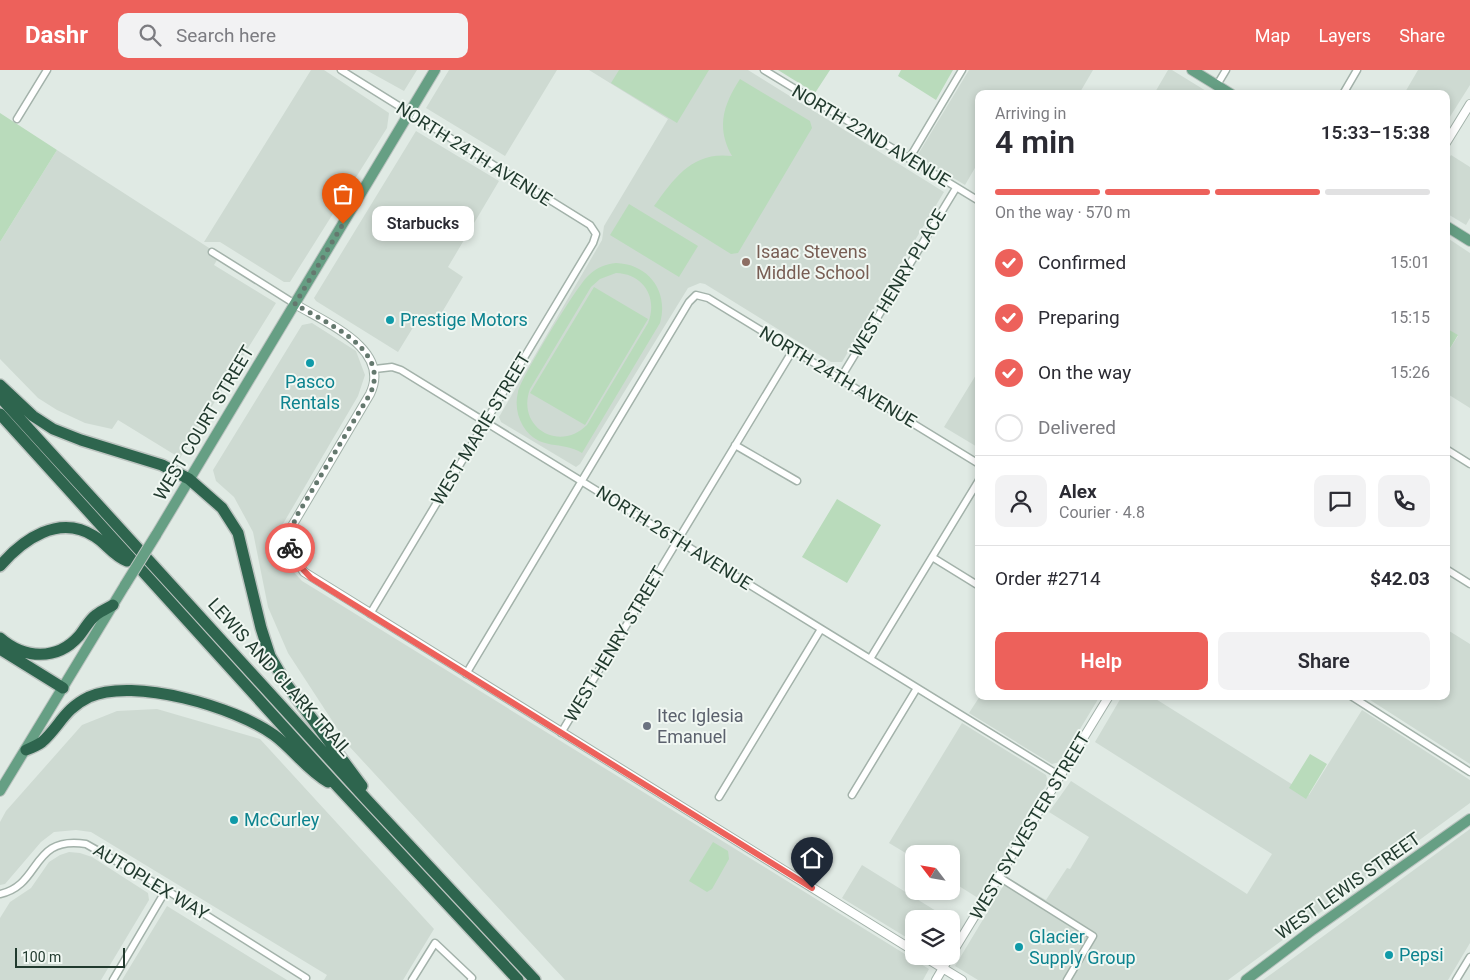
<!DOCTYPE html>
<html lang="en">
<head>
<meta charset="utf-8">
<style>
	body { margin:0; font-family:Roboto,sans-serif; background:#f2f2f3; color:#2b2b33; height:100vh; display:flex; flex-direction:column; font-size:19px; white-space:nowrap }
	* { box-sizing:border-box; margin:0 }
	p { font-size:16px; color:#7c7c81 }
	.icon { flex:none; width:28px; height:28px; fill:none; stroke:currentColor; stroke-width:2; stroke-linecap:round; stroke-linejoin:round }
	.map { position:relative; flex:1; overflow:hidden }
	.details { position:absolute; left:975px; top:20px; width:475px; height:610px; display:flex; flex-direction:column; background:#fff; border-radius:10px; box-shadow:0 2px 8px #0003 }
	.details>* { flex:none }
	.needle { width:32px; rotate:301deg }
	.tools { position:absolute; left:905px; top:775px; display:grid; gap:10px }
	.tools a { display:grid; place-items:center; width:55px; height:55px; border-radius:10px; background:#fff; box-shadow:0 2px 8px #0003; font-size:25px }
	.scale { position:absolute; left:15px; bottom:12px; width:110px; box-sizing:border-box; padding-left:5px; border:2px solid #213a2e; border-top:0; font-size:14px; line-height:18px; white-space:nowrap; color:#213a2e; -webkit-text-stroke:4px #f0f7f2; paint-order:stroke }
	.pin { position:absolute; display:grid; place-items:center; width:42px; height:42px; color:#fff; margin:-51px -21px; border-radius:50% 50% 50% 0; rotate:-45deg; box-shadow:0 0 5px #0007 }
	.pin .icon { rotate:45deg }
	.courier { position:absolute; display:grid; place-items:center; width:50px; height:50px; margin:-25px; border:4px solid #ed615b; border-radius:50%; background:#fff; color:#222; box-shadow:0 1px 6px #0007 }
	.bubble { position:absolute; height:35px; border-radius:10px; background:#fff; box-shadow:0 2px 8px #0003; font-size:16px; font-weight:600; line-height:35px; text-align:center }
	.head em { font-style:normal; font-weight:600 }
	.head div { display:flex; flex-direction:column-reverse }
	.head { display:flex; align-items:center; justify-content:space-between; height:85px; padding:0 20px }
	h1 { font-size:32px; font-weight:600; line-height:38px }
	.bar { display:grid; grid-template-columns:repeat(4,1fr); gap:8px 5px; align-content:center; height:60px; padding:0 20px }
	.bar i { height:6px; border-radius:4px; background:#e1e1e2 }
	.bar .current { background:#ed615b }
	.bar p { grid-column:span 4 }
	.line { display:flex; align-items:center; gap:12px; padding:0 20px; border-top:1px solid #e1e1e2 }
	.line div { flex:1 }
	.round { display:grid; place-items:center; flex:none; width:52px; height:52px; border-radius:10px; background:#f2f2f3 }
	ol { padding:0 20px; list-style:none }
	li { display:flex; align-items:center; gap:15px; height:55px }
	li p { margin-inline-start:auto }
	li .icon { padding:5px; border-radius:50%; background:#ed615b; color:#fff; stroke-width:4 }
	li:last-child { color:#7c7c81 }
	li i { width:28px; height:28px; border:2px solid #e1e1e2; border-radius:50% }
	.button { display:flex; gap:10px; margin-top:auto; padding:10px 20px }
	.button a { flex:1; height:58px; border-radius:10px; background:#ed615b; color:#fff; font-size:20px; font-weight:600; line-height:58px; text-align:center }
	.button a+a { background:#f2f2f3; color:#2b2b33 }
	header { display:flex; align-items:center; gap:30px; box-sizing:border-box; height:70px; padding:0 25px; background:#ed615b; color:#fff }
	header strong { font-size:24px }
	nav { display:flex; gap:28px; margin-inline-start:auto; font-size:18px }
	.search { width:350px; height:45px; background:#f2f2f3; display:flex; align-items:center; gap:12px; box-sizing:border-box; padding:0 18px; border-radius:10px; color:#7c7c81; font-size:19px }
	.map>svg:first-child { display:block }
	.built { fill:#cedad2 }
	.green { fill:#b9dbbb; fill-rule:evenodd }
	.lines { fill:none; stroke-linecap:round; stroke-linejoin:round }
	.minor-casing { stroke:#a3b2aa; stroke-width:9 }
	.tertiary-casing { stroke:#a3b2aa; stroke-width:10 }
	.primary-casing { stroke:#bcc4c0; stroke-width:12 }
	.motorway-casing { stroke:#bcc4c0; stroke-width:14 }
	.minor { stroke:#fff; stroke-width:6 }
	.tertiary { stroke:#fff; stroke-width:8 }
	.primary { stroke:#669f84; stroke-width:10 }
	.motorway { stroke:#2e654e; stroke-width:11 }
	.primary-bridge-casing { stroke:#bcc4c0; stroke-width:12; stroke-linecap:butt }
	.primary-bridge { stroke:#669f84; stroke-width:10 }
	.done { stroke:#64786e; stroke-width:5; stroke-dasharray:0 9 }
	.route { stroke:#ed615b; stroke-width:6 }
	.education-dot { fill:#8d6e63; stroke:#f0f7f2; stroke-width:2 }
	.culture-dot { fill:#0f9aa8; stroke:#f0f7f2; stroke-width:2 }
	.worship-dot { fill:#6b7280; stroke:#f0f7f2; stroke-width:2 }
	.labels { text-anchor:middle; stroke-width:4; stroke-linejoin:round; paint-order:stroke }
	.street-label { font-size:18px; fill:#213a2e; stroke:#f0f7f2 }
	.education-label { font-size:18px; fill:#785e54; stroke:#f0f7f2; text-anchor:start }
	.culture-label { font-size:18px; fill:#0d838f; stroke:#f0f7f2; text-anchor:start }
	.worship-label { font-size:18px; fill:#5b616d; stroke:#f0f7f2; text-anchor:start }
</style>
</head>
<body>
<header>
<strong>Dashr</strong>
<div class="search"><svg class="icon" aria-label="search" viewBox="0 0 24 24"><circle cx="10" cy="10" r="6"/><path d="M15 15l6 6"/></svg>Search here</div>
<nav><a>Map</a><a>Layers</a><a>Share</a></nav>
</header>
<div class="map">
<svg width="1470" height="910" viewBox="0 0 1470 910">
	<rect width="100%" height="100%" fill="#e0eae4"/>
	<path class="built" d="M311,0H324L389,43L387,58L290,212H284L220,172H204Z
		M366,0H417L404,21Z
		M449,0H557L505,86L426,38Z
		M589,0H748L944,122L842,292H831L705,214L700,213L688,218L580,394L576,397L501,352L499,347L602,170L604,156L668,49Z
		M969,0H1093L1079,24H979V91L965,115L917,86Z
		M1168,0H1172L1211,24H1154Z
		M1418,0H1470V15L1446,53V24H1404Z
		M416,61L499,111L448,197L463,207L435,254L420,246L398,282L316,231L314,228Z
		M57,80L220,185L214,195L276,233L180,388L118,350L112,359L85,353L57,340L38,328L0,289V172Z
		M1451,85L1470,97V148L1466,155L1446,143V93Z
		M1446,167L1470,183V338L1446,323V285L1458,266L1446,258Z
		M312,253L356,281L365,305L358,326L280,459L282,480L290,498L302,511L320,522L929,899L923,910H565L348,675L288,583L268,537L253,462L234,427L216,411L213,400L302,255Z
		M979,300V378L944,357Z
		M1446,559L1470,574V694L1367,628L1368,626H1446Z
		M980,626H1100L1060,692L1052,694L969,643Z
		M1122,626H1151L1309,725L1362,640L1470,710V733L1228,910H978L955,896L1008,808L1046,830L1067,798L1070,799L1089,767L1049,742L1071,711L1247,824L1272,784L1095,672Z
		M157,639L260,669L434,859L403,910H324L327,905L91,762L76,760L54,762L41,772L5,814L0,815V752L6,741L82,655L117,641Z
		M962,653L1046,705L1048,712L978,828L951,811V784H914V788L889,773Z
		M1470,759V873L1448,910H1263Z
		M69,782L80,783L92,787L148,823L149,830L101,910H0V848L10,832L31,818L49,792L60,785Z
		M862,795L949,849H914V872L842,828Z
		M167,836L287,910H122Z"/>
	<path class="green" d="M619,0H709L677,53L611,13Z
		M778,0H830L815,23Z
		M901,0H953L936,30L898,6Z
		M740,9L810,51L812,58L738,183L731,184L654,136C675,107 693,81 732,86C716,58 723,35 740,9Z
		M0,43L57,80L0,172Z
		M629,134L698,176L679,207L610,165Z
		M616,193C649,194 669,222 660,253L582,383C562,370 539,382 523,356C517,346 515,334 518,322C521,308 577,215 589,205C597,197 606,194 616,193ZM616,203C644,204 658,228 648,253L587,355C559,383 516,357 530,319L591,217L600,209Z
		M594,217L648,249L585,355L530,323Z
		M1446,258L1458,265L1446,285Z
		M837,429L881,455L847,513L802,487Z
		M1310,684L1327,694L1306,729L1289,718Z
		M713,772L728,781L729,789L712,819L707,822L689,811Z"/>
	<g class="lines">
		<defs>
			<path id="minor" d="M341,0L590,155L596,164L593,173L370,544
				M764,0L979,131
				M1217,15L1226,0
				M1343,24L1357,0
				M17,49L47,0
				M909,89L962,0
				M212,182L295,234
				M375,299L392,297L401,300L1060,706
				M840,309L956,118
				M735,375L797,411
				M1446,379L1470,394
				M932,487L979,516
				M1446,499L1470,514
				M870,589L979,410
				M466,604L689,232L696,225L708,228L979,394
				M1351,626L1470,702
				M561,663L793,280
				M852,725L917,618
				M719,727L821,559
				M999,807L1093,866L1067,910
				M0,824C42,815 30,765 86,774L160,816L306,908L305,910
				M113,910L166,820
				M412,910L435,873L472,908L471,910
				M1456,910L1470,887"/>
			<path id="tertiary" d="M1446,73L1470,34
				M295,234C326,253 392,279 370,324L292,456L291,482L304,502L914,881
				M951,885L1109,626
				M923,886L962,910
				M936,910L950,886"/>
			<path id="primary" d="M1192,0L1231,24
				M1446,156L1470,171
				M156,465L435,0
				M0,721L125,515
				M1246,910L1311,861L1470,749"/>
			<path id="motorway" d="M0,315L33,346L53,359L81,370L162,395L189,409L222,438L238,463L261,558L270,586L287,615L362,716
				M0,327L367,730L535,910
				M0,344L339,718L518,910
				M0,496C23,469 59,444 94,466C106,473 113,486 127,491
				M0,568C24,589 57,591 79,566C85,559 89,550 96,545C101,541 108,538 113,535
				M0,579L63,618
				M26,680C31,678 38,675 42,672C60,656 64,639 89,627C134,607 235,637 274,665C293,679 307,700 328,712"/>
		</defs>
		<use href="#minor" class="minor-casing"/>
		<use href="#tertiary" class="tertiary-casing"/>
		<use href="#primary" class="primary-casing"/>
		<use href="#motorway" class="motorway-casing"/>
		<use href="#minor" class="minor"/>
		<use href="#tertiary" class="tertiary"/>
		<use href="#primary" class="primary"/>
		<use href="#motorway" class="motorway"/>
		<defs>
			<path id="primary-bridge" d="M125,515L156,465"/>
		</defs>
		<use href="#primary-bridge" class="primary-bridge-casing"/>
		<use href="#primary-bridge" class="primary-bridge"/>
	</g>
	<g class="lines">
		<path class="done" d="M290,478V464L296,447L370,324C392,279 325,253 295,234L343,154"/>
		<path class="route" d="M290,478L298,494L311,508L812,818"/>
	</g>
	<circle class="education-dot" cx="746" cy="192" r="5"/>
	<g class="culture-dot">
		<circle cx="390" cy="250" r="5"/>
		<circle cx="310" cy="293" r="5"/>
		<circle cx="234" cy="750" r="5"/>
		<circle cx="1019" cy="877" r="5"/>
		<circle cx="1389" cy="885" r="5"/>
	</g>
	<circle class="worship-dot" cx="647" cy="656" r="5"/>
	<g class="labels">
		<g class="street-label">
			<text transform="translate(871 66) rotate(31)" y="6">NORTH 22ND AVENUE</text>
			<text transform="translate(474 84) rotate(32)" y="6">NORTH 24TH AVENUE</text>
			<text transform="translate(898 213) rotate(-59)" y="6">WEST HENRY PLACE</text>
			<text transform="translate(838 307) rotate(31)" y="6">NORTH 24TH AVENUE</text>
			<text transform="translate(204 353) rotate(-59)" y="6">WEST COURT STREET</text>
			<text transform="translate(481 359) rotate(-59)" y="6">WEST MARIE STREET</text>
			<text transform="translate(674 468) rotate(32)" y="6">NORTH 26TH AVENUE</text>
			<text transform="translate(615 574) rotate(-59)" y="6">WEST HENRY STREET</text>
			<text transform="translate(280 607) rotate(48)" y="6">LEWIS AND CLARK TRAIL</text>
			<text transform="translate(1030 756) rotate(-59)" y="6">WEST SYLVESTER STREET</text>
			<text transform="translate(151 812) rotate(31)" y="6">AUTOPLEX WAY</text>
			<text transform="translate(1348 816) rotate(-35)" y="6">WEST LEWIS STREET</text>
		</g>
		<g class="education-label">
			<text x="756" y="188">Isaac Stevens<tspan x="756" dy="21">Middle School</tspan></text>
		</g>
		<g class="culture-label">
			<text x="400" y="256">Prestige Motors</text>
			<text x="310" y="318" text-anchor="middle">Pasco<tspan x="310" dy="21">Rentals</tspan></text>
			<text x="244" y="756">McCurley</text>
			<text x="1029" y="873">Glacier<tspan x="1029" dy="21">Supply Group</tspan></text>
			<text x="1399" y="891">Pepsi</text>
		</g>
		<g class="worship-label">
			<text x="657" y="652">Itec Iglesia<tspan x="657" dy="21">Emanuel</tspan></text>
		</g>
	</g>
</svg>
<div class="tools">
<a><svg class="needle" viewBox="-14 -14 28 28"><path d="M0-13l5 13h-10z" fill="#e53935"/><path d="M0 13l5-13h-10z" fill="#7c7c81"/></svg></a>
<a><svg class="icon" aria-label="layers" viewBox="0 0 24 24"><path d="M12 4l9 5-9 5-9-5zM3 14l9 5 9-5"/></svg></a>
</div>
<div class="scale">100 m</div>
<div class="pin" style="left:343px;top:154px;background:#ea580c"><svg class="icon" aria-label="bag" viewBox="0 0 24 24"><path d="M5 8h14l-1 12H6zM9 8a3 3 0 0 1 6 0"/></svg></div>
<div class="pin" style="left:812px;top:818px;background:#1f2937"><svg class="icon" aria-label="home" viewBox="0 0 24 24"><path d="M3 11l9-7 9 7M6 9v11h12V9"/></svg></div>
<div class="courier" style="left:290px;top:478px"><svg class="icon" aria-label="bike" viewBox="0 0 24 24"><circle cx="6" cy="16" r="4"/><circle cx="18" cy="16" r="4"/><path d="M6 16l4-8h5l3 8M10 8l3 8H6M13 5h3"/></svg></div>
<div class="bubble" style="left:372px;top:136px;width:102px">Starbucks</div>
<section class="details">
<div class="head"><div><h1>4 min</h1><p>Arriving in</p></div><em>15:33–15:38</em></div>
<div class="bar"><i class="current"></i><i class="current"></i><i class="current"></i><i></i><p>On the way · 570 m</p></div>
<ol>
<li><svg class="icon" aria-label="check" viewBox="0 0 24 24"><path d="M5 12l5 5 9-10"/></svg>Confirmed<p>15:01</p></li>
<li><svg class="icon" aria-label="check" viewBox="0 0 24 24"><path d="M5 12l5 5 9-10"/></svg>Preparing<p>15:15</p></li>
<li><svg class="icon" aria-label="check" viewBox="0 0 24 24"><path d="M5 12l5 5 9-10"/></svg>On the way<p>15:26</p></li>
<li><i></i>Delivered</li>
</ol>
<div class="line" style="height:90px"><a class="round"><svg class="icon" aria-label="person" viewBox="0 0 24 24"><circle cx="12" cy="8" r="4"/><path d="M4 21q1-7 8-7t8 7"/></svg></a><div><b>Alex</b><p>Courier · 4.8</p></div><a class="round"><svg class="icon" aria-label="chat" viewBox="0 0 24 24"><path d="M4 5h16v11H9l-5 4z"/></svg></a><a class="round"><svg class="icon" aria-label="phone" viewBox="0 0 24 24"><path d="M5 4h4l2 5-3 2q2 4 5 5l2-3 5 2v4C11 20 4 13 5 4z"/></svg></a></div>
<div class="line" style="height:65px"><div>Order #2714</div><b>$42.03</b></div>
<div class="button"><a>Help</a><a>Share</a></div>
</section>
</div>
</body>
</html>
